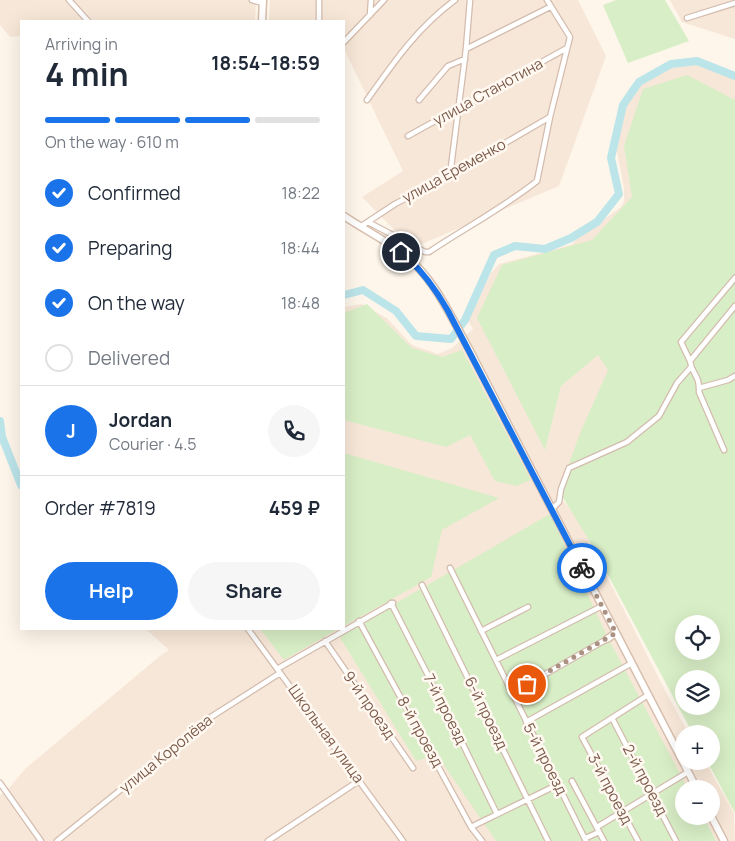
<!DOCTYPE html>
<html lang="en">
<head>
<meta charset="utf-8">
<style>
	body { margin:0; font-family:Manrope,sans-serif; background:#f6f6f7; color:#1f2937; height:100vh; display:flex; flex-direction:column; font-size:19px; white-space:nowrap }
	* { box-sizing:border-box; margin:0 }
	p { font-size:16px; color:#747a83 }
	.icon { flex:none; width:28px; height:28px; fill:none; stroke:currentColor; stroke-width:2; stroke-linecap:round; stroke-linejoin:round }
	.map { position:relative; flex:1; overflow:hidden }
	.sheet { position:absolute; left:20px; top:20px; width:325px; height:610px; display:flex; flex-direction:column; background:#fff; border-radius:0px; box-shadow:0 5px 20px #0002 }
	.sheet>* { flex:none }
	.fabs { position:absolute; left:675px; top:615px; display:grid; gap:10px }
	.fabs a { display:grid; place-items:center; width:45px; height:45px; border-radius:50%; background:#fff; box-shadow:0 5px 20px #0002; font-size:25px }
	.pin { position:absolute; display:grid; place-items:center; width:42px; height:42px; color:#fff; margin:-21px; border:2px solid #fff; border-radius:50%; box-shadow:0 1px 5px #0007 }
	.courier { position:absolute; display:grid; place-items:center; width:50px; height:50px; margin:-25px; border:4px solid #1a73e8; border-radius:50%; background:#fff; color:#222; box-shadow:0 1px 6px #0007 }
	.overview em { font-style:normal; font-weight:700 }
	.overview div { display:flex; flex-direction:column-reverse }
	.overview { display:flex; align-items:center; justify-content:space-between; height:85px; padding:0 25px }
	h1 { font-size:32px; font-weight:700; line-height:38px }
	.bar { display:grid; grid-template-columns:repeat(4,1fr); gap:8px 5px; align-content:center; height:60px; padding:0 25px }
	.bar i { height:6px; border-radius:4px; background:#e0e1e3 }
	.bar .on { background:#1a73e8 }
	.bar p { grid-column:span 4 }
	.line { display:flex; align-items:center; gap:12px; padding:0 25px; border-top:1px solid #e0e1e3 }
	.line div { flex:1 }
	.round { display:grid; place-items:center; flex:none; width:52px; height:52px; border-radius:26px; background:#f6f6f7 }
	ol { padding:0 25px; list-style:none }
	li { display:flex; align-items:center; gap:15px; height:55px }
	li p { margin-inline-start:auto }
	li .icon { padding:5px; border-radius:50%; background:#1a73e8; color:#fff; stroke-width:4 }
	li:last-child { color:#747a83 }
	li i { width:28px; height:28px; border:2px solid #e0e1e3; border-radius:50% }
	.cta { display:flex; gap:10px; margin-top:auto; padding:10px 25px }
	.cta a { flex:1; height:58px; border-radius:30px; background:#1a73e8; color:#fff; font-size:20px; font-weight:700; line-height:58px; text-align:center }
	.cta a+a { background:#f6f6f7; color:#1f2937 }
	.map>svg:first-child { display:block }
	.residential { fill:#f7e7d8; fill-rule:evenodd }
	.green { fill:#d8eec6; fill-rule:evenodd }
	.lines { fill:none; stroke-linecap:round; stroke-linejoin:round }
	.river { stroke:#bce5ea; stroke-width:8 }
	.minor-casing { stroke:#d3bcae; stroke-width:7 }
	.secondary-casing { stroke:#d8bfad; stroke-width:9 }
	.minor { stroke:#fff; stroke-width:4.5 }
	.secondary { stroke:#fff; stroke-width:6 }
	.done { stroke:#aa9182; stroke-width:5; stroke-dasharray:0 9 }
	.route { stroke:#1a73e8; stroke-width:6 }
	.labels { text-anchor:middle; stroke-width:5; stroke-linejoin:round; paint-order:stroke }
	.street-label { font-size:15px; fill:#7c5a4a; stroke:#fff9f2 }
</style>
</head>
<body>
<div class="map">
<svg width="735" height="841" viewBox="0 0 735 841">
	<rect width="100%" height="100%" fill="#fef6ea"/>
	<path class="residential" d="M0,0H256L255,21H21V36L10,37L0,25Z
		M270,0H578L606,56L559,186L412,248L362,197L403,171L344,49V21H269Z
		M670,0H735V39L682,22Z
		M678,60L703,62L735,74V305L566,473L563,478L559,496L576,516L668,696L689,734H684V761H705L734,813L735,841H0V795L9,788L26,768L160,656L169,650L146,629H344V307L362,304L388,319L412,345L438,354L452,348L473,329L468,320L491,273L499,264L571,245L587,228L603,220L621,207L624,201V188L615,141L616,122L627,96L644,76L665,64ZM684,789H711V816H684Z"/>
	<path class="green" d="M616,0H665L689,41L628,63L603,5Z
		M687,75L735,100V813L707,761H711V734H693L593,547L559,491L581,431L608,370L598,355L561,386L545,450L477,318L502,265L592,240L632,197L624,146L643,89ZM684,624H711V651H684ZM684,679H711V706H684Z
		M367,304L412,348L442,357L462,350L531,480L516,486L495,481L470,435L446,447L344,420V313Z
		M344,453L499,498L442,530L431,577L344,626Z
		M550,514L608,638L688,789H684V816H703L716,841H496L437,755L416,761L339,636Z
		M260,629H338L284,660Z"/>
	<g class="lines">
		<path class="river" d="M344,295L363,290L396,311L416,336L451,339L465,320L494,255L515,246L545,249L571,238L597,222L619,194L611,158L623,105L639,82L671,64L697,61L735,76
			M0,421L2,437L21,485"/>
		<defs>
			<path id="minor" d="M69,0L88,21
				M252,0L263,3
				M370,15L371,0
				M687,18L735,3
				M319,21V0
				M344,42L384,0
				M466,49L550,7
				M367,100C394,62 417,28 455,0
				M419,100L448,66L465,59
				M408,136L567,48
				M450,175L466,49L470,0
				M368,222L425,252H429C465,228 503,208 537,181L550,117L570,37L547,0
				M360,227L395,204L450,175L550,117
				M690,361L681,342L735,278
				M699,388L728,380L735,376
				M724,450L699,392C700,375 692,375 690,361L735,306
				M552,509L559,502L561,489L569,468L627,442L659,416L677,383L691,367
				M450,568L586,841
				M422,585L548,841
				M391,603L453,724L497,814
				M359,621L471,827L482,841
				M248,629L403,841
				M481,631L528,607
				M325,641L413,768
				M496,660L602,606
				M277,669L393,603
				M512,693L607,639
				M612,718L676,841
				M526,722L632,663
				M572,781L604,841
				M0,783L41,841
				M471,827L557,785
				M597,827L688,772
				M586,838L599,832
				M57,841L211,717L280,673
				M268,841L360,780
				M638,841L582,737L648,695"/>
			<path id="secondary" d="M262,21L263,0
				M344,216C363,229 384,239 402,253C434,277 450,315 469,349L697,789
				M607,639L616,633
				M711,816L724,841"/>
		</defs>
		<use href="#minor" class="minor-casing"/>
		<use href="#secondary" class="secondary-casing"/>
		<use href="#minor" class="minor"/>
		<use href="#secondary" class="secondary"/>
	</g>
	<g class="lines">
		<path class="done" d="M527,684L616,633L582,568"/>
		<path class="route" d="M401,252C421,269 435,288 448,311L582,568"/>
	</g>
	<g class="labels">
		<g class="street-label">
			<text transform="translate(488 92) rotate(-29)" y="5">улица Станотина</text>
			<text transform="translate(454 171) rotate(-29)" y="5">улица Еременко</text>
			<text transform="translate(369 705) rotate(55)" y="5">9-й проезд</text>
			<text transform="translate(445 709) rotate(63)" y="5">7-й проезд</text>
			<text transform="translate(486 713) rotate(64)" y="5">6-й проезд</text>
			<text transform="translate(420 732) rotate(61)" y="5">8-й проезд</text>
			<text transform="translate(326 734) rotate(54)" y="5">Школьная улица</text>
			<text transform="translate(166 754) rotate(-39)" y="5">улица Королёва</text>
			<text transform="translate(545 759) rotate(63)" y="5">5-й проезд</text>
			<text transform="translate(645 780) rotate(62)" y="5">2-й проезд</text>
			<text transform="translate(610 789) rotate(62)" y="5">3-й проезд</text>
		</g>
	</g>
</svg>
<div class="fabs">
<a><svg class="icon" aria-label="locate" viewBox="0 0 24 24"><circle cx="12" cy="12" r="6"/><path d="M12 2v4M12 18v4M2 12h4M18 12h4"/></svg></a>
<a><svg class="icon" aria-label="layers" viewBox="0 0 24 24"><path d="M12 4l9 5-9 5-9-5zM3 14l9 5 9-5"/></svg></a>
<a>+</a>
<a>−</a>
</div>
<div class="pin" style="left:527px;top:684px;background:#ea580c"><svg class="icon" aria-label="bag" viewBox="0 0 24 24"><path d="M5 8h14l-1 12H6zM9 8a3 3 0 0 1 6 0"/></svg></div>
<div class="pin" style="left:401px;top:252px;background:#1f2937"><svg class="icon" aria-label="home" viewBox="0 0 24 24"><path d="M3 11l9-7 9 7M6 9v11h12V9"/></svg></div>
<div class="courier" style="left:582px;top:568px"><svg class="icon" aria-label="bike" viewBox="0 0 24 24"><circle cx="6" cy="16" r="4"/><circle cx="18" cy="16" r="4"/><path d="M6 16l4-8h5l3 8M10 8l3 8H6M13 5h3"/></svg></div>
<section class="sheet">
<div class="overview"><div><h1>4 min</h1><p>Arriving in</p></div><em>18:54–18:59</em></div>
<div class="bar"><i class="on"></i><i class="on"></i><i class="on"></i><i></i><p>On the way · 610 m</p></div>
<ol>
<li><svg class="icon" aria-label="check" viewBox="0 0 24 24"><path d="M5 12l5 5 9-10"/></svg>Confirmed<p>18:22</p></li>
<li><svg class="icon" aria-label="check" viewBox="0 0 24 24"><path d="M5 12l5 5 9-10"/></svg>Preparing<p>18:44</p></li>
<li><svg class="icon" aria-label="check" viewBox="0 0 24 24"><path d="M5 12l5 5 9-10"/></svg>On the way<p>18:48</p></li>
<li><i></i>Delivered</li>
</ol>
<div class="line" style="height:90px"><b class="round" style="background:#1a73e8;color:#fff">J</b><div><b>Jordan</b><p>Courier · 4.5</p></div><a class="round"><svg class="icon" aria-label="phone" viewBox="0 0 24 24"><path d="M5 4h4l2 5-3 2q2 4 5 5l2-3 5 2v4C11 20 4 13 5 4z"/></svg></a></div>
<div class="line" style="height:65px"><div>Order #7819</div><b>459 ₽</b></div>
<div class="cta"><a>Help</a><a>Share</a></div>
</section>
</div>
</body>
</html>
